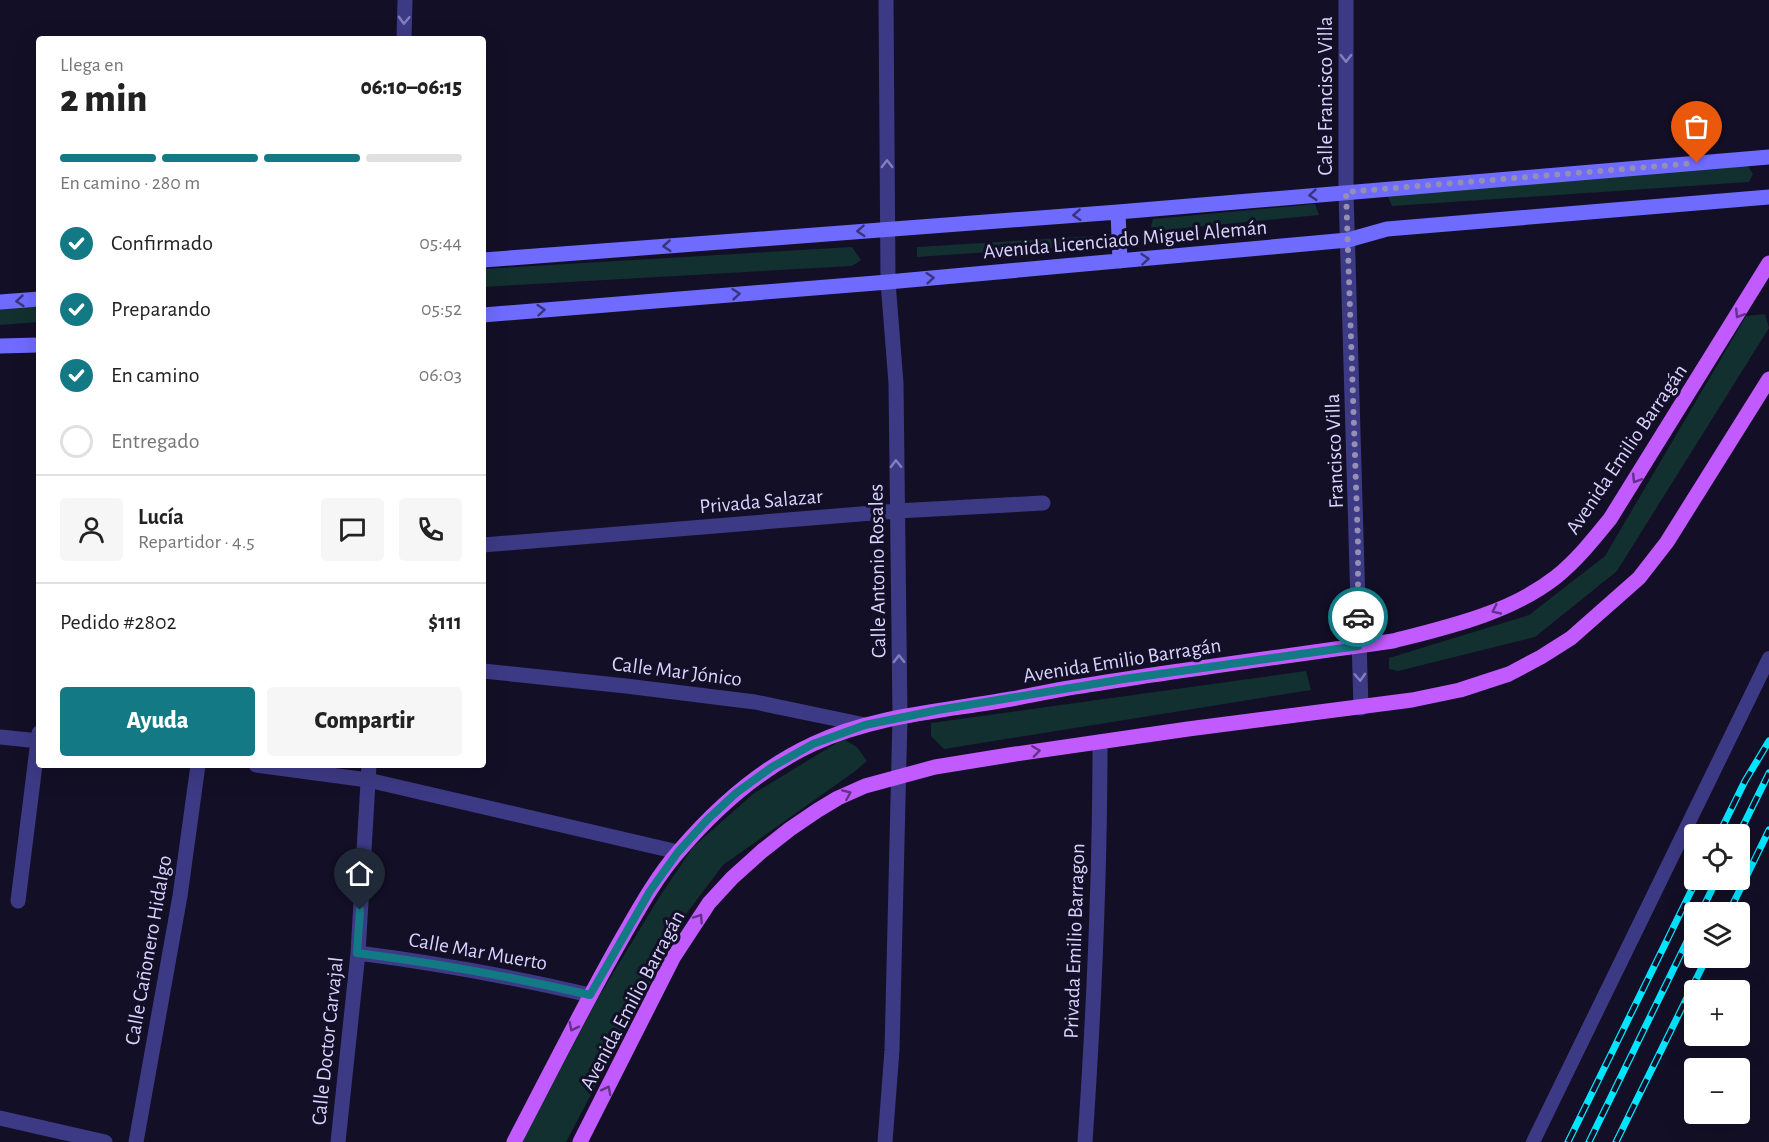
<!DOCTYPE html>
<html lang="es">
<head>
<meta charset="utf-8">
<style>
	body { margin:0; font-family:"Alegreya Sans",sans-serif; background:#f6f6f6; color:#222; height:100vh; display:flex; flex-direction:column; font-size:22px; white-space:nowrap }
	* { box-sizing:border-box; margin:0 }
	p { font-size:20px; color:#767676 }
	.icon { flex:none; width:33px; height:33px; fill:none; stroke:currentColor; stroke-width:2; stroke-linecap:round; stroke-linejoin:round }
	.map { position:relative; flex:1; overflow:hidden }
	.sheet { position:absolute; left:36px; top:36px; width:450px; height:732px; display:flex; flex-direction:column; background:#fff; border-radius:6px; box-shadow:0 6px 24px #0002 }
	.sheet>* { flex:none }
	.buttons { position:absolute; left:1684px; top:824px; display:grid; gap:12px }
	.buttons a { display:grid; place-items:center; width:66px; height:66px; border-radius:6px; background:#fff; box-shadow:0 6px 24px #0002; font-size:30px }
	.pin { position:absolute; display:grid; place-items:center; width:51px; height:51px; color:#fff; margin:-62px -26px; border-radius:50% 50% 50% 0; rotate:-45deg; box-shadow:0 0 6px #0007 }
	.pin .icon { rotate:45deg }
	.courier { position:absolute; display:grid; place-items:center; width:60px; height:60px; margin:-30px; border:4px solid #137a85; border-radius:50%; background:#fff; color:#222; box-shadow:0 2px 8px #0007 }
	.overview em { font-style:normal; font-weight:800 }
	.overview div { display:flex; flex-direction:column-reverse }
	.overview { display:flex; align-items:center; justify-content:space-between; height:102px; padding:0 24px }
	h1 { font-size:39px; font-weight:800; line-height:45px }
	.bar { display:grid; grid-template-columns:repeat(4,1fr); gap:9px 6px; align-content:center; height:72px; padding:0 24px }
	.bar i { height:8px; border-radius:4px; background:#e0e0e0 }
	.bar .selected { background:#137a85 }
	.bar p { grid-column:span 4 }
	.line { display:flex; align-items:center; gap:15px; padding:0 24px; border-top:2px solid #e0e0e0 }
	.line div { flex:1 }
	.round { display:grid; place-items:center; flex:none; width:63px; height:63px; border-radius:6px; background:#f6f6f6 }
	ol { padding:0 24px; list-style:none }
	li { display:flex; align-items:center; gap:18px; height:66px }
	li p { margin-inline-start:auto }
	li .icon { padding:6px; border-radius:50%; background:#137a85; color:#fff; stroke-width:4 }
	li:last-child { color:#767676 }
	li i { width:33px; height:33px; border:3px solid #e0e0e0; border-radius:50% }
	.primary-button { display:flex; gap:12px; margin-top:auto; padding:12px 24px }
	.primary-button a { flex:1; height:69px; border-radius:6px; background:#137a85; color:#fff; font-size:24px; font-weight:800; line-height:69px; text-align:center }
	.primary-button a+a { background:#f6f6f6; color:#222 }
	.map>svg:first-child { display:block }
	.green { fill:#12302f }
	.lines { fill:none; stroke-linecap:round; stroke-linejoin:round }
	.service { stroke:#3d3a85; stroke-width:14 }
	.minor { stroke:#3d3a85; stroke-width:15 }
	.secondary { stroke:#6f6bff; stroke-width:15 }
	.primary { stroke:#c25bff; stroke-width:15 }
	.rail-casing { stroke:#00e5ff; stroke-width:7 }
	.rail { stroke:#130f26; stroke-width:4.5; stroke-dasharray:14; stroke-linecap:butt }
	.oneway { stroke:#837fbc }
	.oneway2 { stroke:#38347d }
	.oneway3 { stroke:#623188 }
	.done { stroke:#948fb3; stroke-width:6; stroke-dasharray:0 10.8 }
	.route { stroke:#137a85; stroke-width:8 }
	.labels { text-anchor:middle; stroke-width:6; stroke-linejoin:round; paint-order:stroke }
	.street-label { font-size:21px; fill:#d9d4ff; stroke:#130f26 }
</style>
</head>
<body>
<div class="map">
<svg width="1769" height="1142" viewBox="0 0 1769 1142">
	<rect width="100%" height="100%" fill="#130f26"/>
	<path class="green" d="M1747,165L1753,174L1749,182L1392,206L1386,193Z
		M1315,204L1319,215L1154,231L1151,226L1153,219Z
		M1093,236V245L917,257V247Z
		M852,247L861,260L852,266L483,287V269Z
		M39,306V322L0,325V309Z
		M1765,314L1769,328L1617,571L1535,637L1398,671L1389,669V658L1529,615L1605,556L1746,316Z
		M1306,671L1311,690L944,749L931,736V723Z
		M843,739L857,747L867,761L854,772L723,865L686,914L566,1142H522L598,998L660,896L693,847L753,794Z"/>
	<g class="lines">
		<path class="service" d="M1533,1142L1769,658"/>
		<path class="minor" d="M1346,0V192L1361,708
			M404,39L405,0
			M483,545L897,511L1043,503
			M483,671L626,686L755,702L865,725
			M0,737L39,741
			M256,765L368,780L678,852
			M18,901L39,733
			M358,953C436,963 513,977 590,995
			M0,1118L105,1142
			M136,1142L180,896L198,765
			M338,1142L358,953L369,765
			M885,1142L892,1050L900,717L896,383L888,282L886,0
			M1085,1142C1094,1009 1100,876 1100,742"/>
		<path class="secondary" d="M1118,212L1120,261
			M483,260L1118,212L1769,157
			M0,302L39,299
			M483,315L888,282L1348,240L1387,229L1769,197
			M0,346L39,345"/>
		<path class="primary" d="M514,1142C548,1077 581,1011 617,947C636,914 655,878 680,850C717,807 761,768 813,744C875,715 945,711 1011,699C1035,695 1058,689 1082,686C1185,669 1289,656 1393,641C1448,627 1510,613 1556,577C1577,560 1593,540 1610,519L1769,263
			M580,1142L673,958L709,903L732,878L762,851L790,829L818,810L838,798L865,786L935,767L1009,755L1188,729L1412,700L1460,690L1509,674L1541,657L1571,638L1639,578L1667,542L1769,379"/>
		<defs>
			<path id="rail" d="M1719,834L1745,781L1769,741
				M1739,834L1769,773
				M1701,912L1717,879
				M1729,912L1769,830
				M1568,1142L1697,879
				M1589,1142L1695,925
				M1616,1142L1707,957"/>
		</defs>
		<use href="#rail" class="rail-casing"/>
		<use href="#rail" class="rail"/>
	</g>
	<defs><path id="oneway-chevron" d="M-2-3.5L2.5 0L-2 3.5" fill="none" stroke-width="1.6" stroke-linecap="round" stroke-linejoin="round" transform="scale(1.5)"/></defs>
	<g class="oneway">
		<use href="#oneway-chevron" transform="translate(404 20) rotate(92)"/>
		<use href="#oneway-chevron" transform="translate(1346 58) rotate(90)"/>
		<use href="#oneway-chevron" transform="translate(887 164) rotate(-90)"/>
		<use href="#oneway-chevron" transform="translate(896 464) rotate(-91)"/>
		<use href="#oneway-chevron" transform="translate(899 659) rotate(-91)"/>
		<use href="#oneway-chevron" transform="translate(1360 677) rotate(87)"/>
	</g>
	<g class="oneway2">
		<use href="#oneway-chevron" transform="translate(1313 195) rotate(175)"/>
		<use href="#oneway-chevron" transform="translate(1077 215) rotate(176)"/>
		<use href="#oneway-chevron" transform="translate(861 231) rotate(176)"/>
		<use href="#oneway-chevron" transform="translate(667 246) rotate(176)"/>
		<use href="#oneway-chevron" transform="translate(1145 259) rotate(-5)"/>
		<use href="#oneway-chevron" transform="translate(930 278) rotate(-5)"/>
		<use href="#oneway-chevron" transform="translate(736 294) rotate(-5)"/>
		<use href="#oneway-chevron" transform="translate(20 301) rotate(175)"/>
		<use href="#oneway-chevron" transform="translate(541 310) rotate(-5)"/>
	</g>
	<g class="oneway3">
		<use href="#oneway-chevron" transform="translate(1739 314) rotate(122)"/>
		<use href="#oneway-chevron" transform="translate(1636 479) rotate(122)"/>
		<use href="#oneway-chevron" transform="translate(1496 610) rotate(155)"/>
		<use href="#oneway-chevron" transform="translate(1036 751) rotate(-8)"/>
		<use href="#oneway-chevron" transform="translate(847 794) rotate(-23)"/>
		<use href="#oneway-chevron" transform="translate(699 918) rotate(-56)"/>
		<use href="#oneway-chevron" transform="translate(573 1027) rotate(117)"/>
		<use href="#oneway-chevron" transform="translate(607 1090) rotate(-63)"/>
	</g>
	<g class="lines">
		<path class="done" d="M1358,617V544L1346,192L1697,163"/>
		<path class="route" d="M360,910L357,953C436,963 513,977 590,995L650,891L678,852L707,820L736,793L772,767L813,744L865,725L938,710L1124,679L1358,646V617"/>
	</g>
	<g class="labels">
		<g class="street-label">
			<text transform="translate(1325 96) rotate(-90)" y="7">Calle Francisco Villa</text>
			<text transform="translate(1125 239) rotate(-5)" y="7">Avenida Licenciado Miguel Alemán</text>
			<text transform="translate(1626 449) rotate(-56)" y="7">Avenida Emilio Barragán</text>
			<text transform="translate(1334 451) rotate(-92)" y="7">Francisco Villa</text>
			<text transform="translate(761 501) rotate(-5)" y="7">Privada Salazar</text>
			<text transform="translate(877 571) rotate(-91)" y="7">Calle Antonio Rosales</text>
			<text transform="translate(1122 660) rotate(-9)" y="7">Avenida Emilio Barragán</text>
			<text transform="translate(677 671) rotate(7)" y="7">Calle Mar Jónico</text>
			<text transform="translate(1074 941) rotate(-88)" y="7">Privada Emilio Barragon</text>
			<text transform="translate(148 950) rotate(-80)" y="7">Calle Cañonero Hidalgo</text>
			<text transform="translate(478 951) rotate(10)" y="7">Calle Mar Muerto</text>
			<text transform="translate(632 1000) rotate(-62)" y="7">Avenida Emilio Barragán</text>
			<text transform="translate(327 1041) rotate(-84)" y="7">Calle Doctor Carvajal</text>
		</g>
	</g>
</svg>
<div class="buttons">
<a><svg class="icon" aria-label="locate" viewBox="0 0 24 24"><circle cx="12" cy="12" r="6"/><path d="M12 2v4M12 18v4M2 12h4M18 12h4"/></svg></a>
<a><svg class="icon" aria-label="layers" viewBox="0 0 24 24"><path d="M12 4l9 5-9 5-9-5zM3 14l9 5 9-5"/></svg></a>
<a>+</a>
<a>−</a>
</div>
<div class="pin" style="left:1697px;top:163px;background:#ea580c"><svg class="icon" aria-label="bag" viewBox="0 0 24 24"><path d="M5 8h14l-1 12H6zM9 8a3 3 0 0 1 6 0"/></svg></div>
<div class="pin" style="left:360px;top:910px;background:#1f2937"><svg class="icon" aria-label="home" viewBox="0 0 24 24"><path d="M3 11l9-7 9 7M6 9v11h12V9"/></svg></div>
<div class="courier" style="left:1358px;top:617px"><svg class="icon" aria-label="car" viewBox="0 0 24 24"><path d="M5 17H2v-5l4-1 3-4h7l3 4 3 1v5h-3M9 17h6M6 11h13"/><circle cx="7" cy="17" r="2"/><circle cx="17" cy="17" r="2"/></svg></div>
<section class="sheet">
<div class="overview"><div><h1>2 min</h1><p>Llega en</p></div><em>06:10–06:15</em></div>
<div class="bar"><i class="selected"></i><i class="selected"></i><i class="selected"></i><i></i><p>En camino · 280 m</p></div>
<ol>
<li><svg class="icon" aria-label="check" viewBox="0 0 24 24"><path d="M5 12l5 5 9-10"/></svg>Confirmado<p>05:44</p></li>
<li><svg class="icon" aria-label="check" viewBox="0 0 24 24"><path d="M5 12l5 5 9-10"/></svg>Preparando<p>05:52</p></li>
<li><svg class="icon" aria-label="check" viewBox="0 0 24 24"><path d="M5 12l5 5 9-10"/></svg>En camino<p>06:03</p></li>
<li><i></i>Entregado</li>
</ol>
<div class="line" style="height:108px"><a class="round"><svg class="icon" aria-label="person" viewBox="0 0 24 24"><circle cx="12" cy="8" r="4"/><path d="M4 21q1-7 8-7t8 7"/></svg></a><div><b>Lucía</b><p>Repartidor · 4.5</p></div><a class="round"><svg class="icon" aria-label="chat" viewBox="0 0 24 24"><path d="M4 5h16v11H9l-5 4z"/></svg></a><a class="round"><svg class="icon" aria-label="phone" viewBox="0 0 24 24"><path d="M5 4h4l2 5-3 2q2 4 5 5l2-3 5 2v4C11 20 4 13 5 4z"/></svg></a></div>
<div class="line" style="height:78px"><div>Pedido #2802</div><b>$111</b></div>
<div class="primary-button"><a>Ayuda</a><a>Compartir</a></div>
</section>
</div>
</body>
</html>
